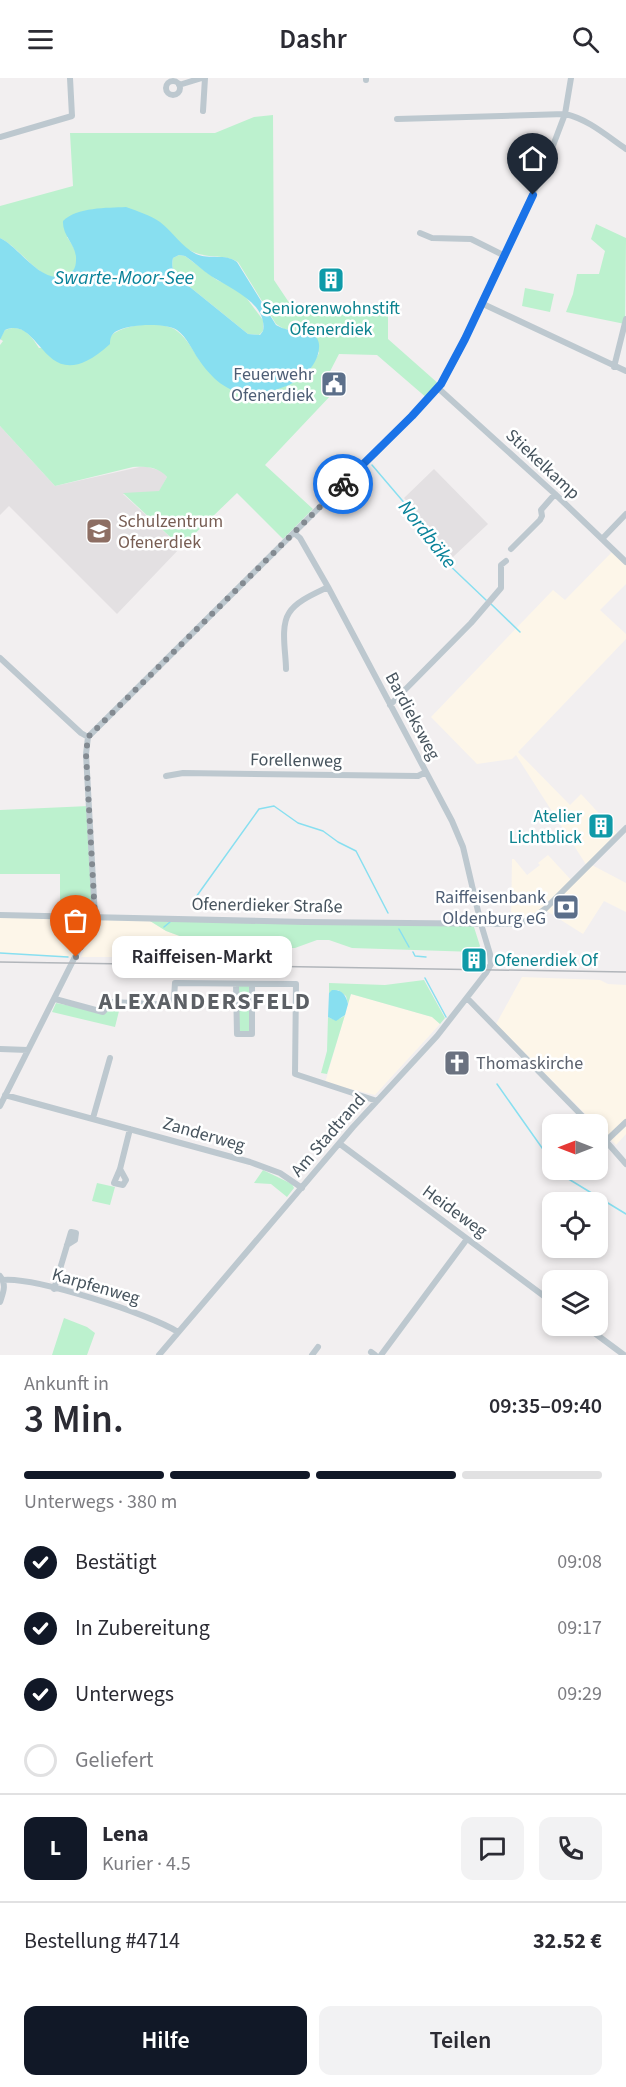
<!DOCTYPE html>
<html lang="de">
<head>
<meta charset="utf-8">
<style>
	body { margin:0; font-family:"Source Sans 3",sans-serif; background:#f2f2f3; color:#2b2b33; height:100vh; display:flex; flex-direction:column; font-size:22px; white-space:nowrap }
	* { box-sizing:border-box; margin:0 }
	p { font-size:20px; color:#7c7c81 }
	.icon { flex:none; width:33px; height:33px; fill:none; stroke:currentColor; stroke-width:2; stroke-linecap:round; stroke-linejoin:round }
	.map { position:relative; height:1277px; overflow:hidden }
	.side { display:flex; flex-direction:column; background:#fff; flex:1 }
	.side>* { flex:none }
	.needle { width:39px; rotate:270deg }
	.buttons { position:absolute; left:542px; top:1036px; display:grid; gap:12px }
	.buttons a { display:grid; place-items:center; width:66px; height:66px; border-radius:12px; background:#fff; box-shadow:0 3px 9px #0003; font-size:30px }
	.pin { position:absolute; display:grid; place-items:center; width:51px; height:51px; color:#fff; margin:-62px -26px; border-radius:50% 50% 50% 0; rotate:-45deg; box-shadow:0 0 6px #0007 }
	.pin .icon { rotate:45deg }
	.courier { position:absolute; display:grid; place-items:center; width:60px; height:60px; margin:-30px; border:4px solid #1a73e8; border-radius:50%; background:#fff; color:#222; box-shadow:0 2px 8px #0007 }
	.bubble { position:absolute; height:42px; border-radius:12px; background:#fff; box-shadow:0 3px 9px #0003; font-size:20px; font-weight:600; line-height:42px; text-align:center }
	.overview em { font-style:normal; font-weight:600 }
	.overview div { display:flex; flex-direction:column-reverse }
	.overview { display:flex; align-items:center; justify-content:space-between; height:102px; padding:0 24px }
	h1 { font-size:39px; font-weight:600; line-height:45px }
	.bar { display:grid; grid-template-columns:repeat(4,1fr); gap:9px 6px; align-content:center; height:72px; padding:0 24px }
	.bar i { height:8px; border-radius:4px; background:#e1e1e2 }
	.bar .selected { background:#111827 }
	.bar p { grid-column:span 4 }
	.line { display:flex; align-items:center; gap:15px; padding:0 24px; border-top:2px solid #e1e1e2 }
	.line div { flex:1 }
	.round { display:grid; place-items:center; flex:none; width:63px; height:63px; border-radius:12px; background:#f2f2f3 }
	ol { padding:0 24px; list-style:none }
	li { display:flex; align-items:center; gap:18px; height:66px }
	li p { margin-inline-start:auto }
	li .icon { padding:6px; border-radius:50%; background:#111827; color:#fff; stroke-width:4 }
	li:last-child { color:#7c7c81 }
	li i { width:33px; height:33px; border:3px solid #e1e1e2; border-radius:50% }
	.action { display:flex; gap:12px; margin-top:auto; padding:12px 24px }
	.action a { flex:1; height:69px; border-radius:12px; background:#111827; color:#fff; font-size:24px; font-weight:600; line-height:69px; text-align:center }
	.action a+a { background:#f2f2f3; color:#2b2b33 }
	header { display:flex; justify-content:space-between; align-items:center; height:78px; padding:0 24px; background:#fff; font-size:27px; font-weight:600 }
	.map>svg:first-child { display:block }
	.commercial { fill:#fdf6e9 }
	.education { fill:#e3e0e2 }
	.green { fill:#bcf1ce }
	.water { fill:#88dff0; fill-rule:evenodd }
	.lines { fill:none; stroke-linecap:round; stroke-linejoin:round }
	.stream { stroke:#88dff0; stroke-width:1.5 }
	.minor { stroke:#bdc8cf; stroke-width:6 }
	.rail { stroke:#b1b5ba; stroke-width:1.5 }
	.done { stroke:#838a91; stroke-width:6; stroke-dasharray:0 10.8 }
	.route { stroke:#1a73e8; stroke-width:8 }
	.labels { text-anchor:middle; stroke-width:5; stroke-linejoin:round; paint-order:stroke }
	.culture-label { font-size:18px; fill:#0d838f; stroke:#fff }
	.service-label { font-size:18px; fill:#4e5e75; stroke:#fff; text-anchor:end }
	.street-label { font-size:18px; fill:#47545e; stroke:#fff }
	.education-label { font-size:18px; fill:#785e54; stroke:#fff; text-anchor:start }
	.worship-label { font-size:18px; fill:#5b616d; stroke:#fff; text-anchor:start }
	.water-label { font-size:20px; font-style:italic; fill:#088299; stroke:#fff }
	.district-label { font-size:24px; font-weight:bold; letter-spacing:1.5px; fill:#5c6065; stroke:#fff }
</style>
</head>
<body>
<header><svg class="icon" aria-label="menu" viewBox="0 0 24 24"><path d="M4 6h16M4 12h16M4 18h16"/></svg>Dashr<svg class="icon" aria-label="search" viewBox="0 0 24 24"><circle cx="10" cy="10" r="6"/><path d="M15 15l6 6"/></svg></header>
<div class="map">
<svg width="626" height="1277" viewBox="0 0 626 1277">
	<rect width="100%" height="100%" fill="#f2eff0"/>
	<path class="commercial" d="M612,474L626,487V506L600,532L626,556V561L518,674L570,727L581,716L619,757L590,786L626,805V834L604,823L583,856L545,832L532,840L511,845L512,781H514L527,797L540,787L538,785L548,777L572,803L587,788L516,677L512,681L477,686L431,639L553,512L565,522Z
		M0,837L95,839L76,879H68L0,875Z
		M97,842L150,843L166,853L212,870L153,879H81Z
		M522,899L600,902L608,906L626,907V1056L616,1067L496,946Z
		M351,916L432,939L440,946L375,1017L325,1005Z"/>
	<path class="education" d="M0,348L55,408L144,388L162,393L167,399L159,414L123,416L181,469L117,536L9,428L0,437Z
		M434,391L488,446L453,479L404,420Z"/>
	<path class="green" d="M273,37L274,202L296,235L388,234V261L440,307L428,321L377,277L339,276L324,305L333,315L265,387L313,431L283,461L237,415L181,469L123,415L159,413L167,399C159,389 145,388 133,389L55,408L0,348V267L3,263L0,261L5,252C22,245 31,257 39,270L110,259C121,246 163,242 177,253C187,260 194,274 200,283L295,304L310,291L319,275L309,255L284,251L276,246L238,184C223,175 207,182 189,172L67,159C71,165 76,172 77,180C78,194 65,202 52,199C36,196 17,168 0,160V128L73,108L70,55H215L254,39Z
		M596,146L626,160L625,246L566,234L573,216L577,196H599L605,173L591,161Z
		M179,177L185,178L217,202L228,207L245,218L263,242V253L259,257L248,256L180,201C173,194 171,190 173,180Z
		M525,210L554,216L550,234L522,228Z
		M89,728L95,839L60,838V796H0V732Z
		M150,843L473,846L480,868L476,874L352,870L329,862H317L295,870H212L166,853Z
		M424,902L445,940L440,946L432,939L351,916L348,926L346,918L338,912L329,915V905L385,907Z
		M236,906H252V956H237Z
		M112,924L121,925L115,949L52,934L56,925L102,934Z
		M345,937L327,996L321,995L327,973L328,939C334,943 340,942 345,937Z
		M263,1092L292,1106L294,1110L287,1119L271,1106L254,1105Z
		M97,1105L115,1109L110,1127L92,1123Z
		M64,1240L87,1249L95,1255L87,1277H52Z"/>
	<path class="water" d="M126,129C137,133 150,137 160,144C173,154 182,169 196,176C210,182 225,175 237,184L276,247C280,249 284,251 289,252C300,255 321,252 319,270C318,286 304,300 289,307C249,323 224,318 199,282C192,272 187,259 177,252C165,244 127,246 115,254C111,257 110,261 110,266C43,327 43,236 5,252L0,262V160C21,170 41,208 67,197C73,194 76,190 76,182C77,167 62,158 63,143C77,129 107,130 126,129ZM179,177L185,178C194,184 202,192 211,198C229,210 268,225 263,253L260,257L248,256L180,201C173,194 171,189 173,180Z
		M332,912C342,911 346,917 348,926L345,937L336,943L328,939L329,915Z"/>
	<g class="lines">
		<path class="stream" d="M372,387L436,462L445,483L486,522
			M491,526L520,554
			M191,826L259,731L274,728L298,745L323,753L338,764L356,773L388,835
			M164,849L170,844
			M399,851L409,869
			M413,874L415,878L426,879
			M0,875L68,879
			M425,900L446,939
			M497,1006L552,1084
			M558,1092L562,1097L626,1136"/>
		<path class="minor" d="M366,0V2
			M166 10a7 7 0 1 1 14 0a7 7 0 1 1-14 0Z
			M179,7L202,0
			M203,33L205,0
			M397,41L565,36C588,41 607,58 626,71
			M0,59L72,38L70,0
			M420,155L432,160L471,161L505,178
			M481,225L626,293
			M614,289L626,241
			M438,310L555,416L626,484
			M602,461L626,436
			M511,471L540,442L542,438L541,432L555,416
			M0,580L81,655L88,659
			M286,591C286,575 280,549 289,535C296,523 316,515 328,509
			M390,627L471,545L501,510V487L506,483
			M88,659L351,398L375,376L438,310L456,280L543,94L565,36L571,0
			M88,659L86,676L95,839
			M166,698L183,695L418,698L426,694
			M0,837L305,844L515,846L532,841L545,831L626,750
			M236,906L237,956H252V906
			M467,920L591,1047
			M55,921L103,934L112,924L171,927L174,920L175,905L296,906L295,996L377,1023
			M0,971L28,972
			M5,1017L250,1084L280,1095L302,1110
			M0,1028L95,839
			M93,1040L110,980
			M597,1053L626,1086
			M607,1062L626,1044
			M340,1066L552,1224
			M120,1091L126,1102L123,1107L114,1105L120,1091L130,1051
			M0,1198C7,1207 3,1215 0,1224
			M3,1202C35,1199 150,1236 178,1254
			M54,1211L71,1154L76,1155L75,1162L67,1167
			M585,1248L624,1277
			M371,1274L375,1277
			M159,1277L353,1049L437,958L486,895L491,886L490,876L481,846L463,769L452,743L328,509L300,460L294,455
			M312,1277L318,1269
			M381,1277L467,1161"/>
		<path class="rail" d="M0,884L626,894"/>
	</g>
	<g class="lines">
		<path class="done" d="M76,879L95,839L86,676L88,659L343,406"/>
		<path class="route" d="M343,406L412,338L441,306L465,261L533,117"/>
	</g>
	<defs>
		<symbol id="building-square" viewBox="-11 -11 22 22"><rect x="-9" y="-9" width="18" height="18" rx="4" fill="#0f9aa8" stroke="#fff"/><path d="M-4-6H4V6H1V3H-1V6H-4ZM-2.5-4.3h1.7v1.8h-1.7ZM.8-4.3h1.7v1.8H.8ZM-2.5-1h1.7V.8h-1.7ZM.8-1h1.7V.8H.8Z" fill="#fff"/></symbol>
		<symbol id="civic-square" viewBox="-11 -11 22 22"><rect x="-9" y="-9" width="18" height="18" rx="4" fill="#5c6f8a" stroke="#fff"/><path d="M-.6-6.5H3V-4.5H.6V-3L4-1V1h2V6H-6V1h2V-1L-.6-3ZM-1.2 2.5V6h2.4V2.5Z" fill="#fff"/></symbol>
		<symbol id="school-square" viewBox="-11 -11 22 22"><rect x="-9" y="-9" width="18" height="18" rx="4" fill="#8d6e63" stroke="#fff"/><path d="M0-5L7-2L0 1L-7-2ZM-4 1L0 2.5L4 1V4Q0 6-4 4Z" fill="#fff"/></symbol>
		<symbol id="bank-square" viewBox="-11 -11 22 22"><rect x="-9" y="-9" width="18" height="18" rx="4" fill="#5c6f8a" stroke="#fff"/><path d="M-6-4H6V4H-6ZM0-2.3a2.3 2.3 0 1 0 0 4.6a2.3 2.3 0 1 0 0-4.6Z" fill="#fff"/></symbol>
		<symbol id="church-square" viewBox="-11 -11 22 22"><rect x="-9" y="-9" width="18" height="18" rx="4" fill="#6b7280" stroke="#fff"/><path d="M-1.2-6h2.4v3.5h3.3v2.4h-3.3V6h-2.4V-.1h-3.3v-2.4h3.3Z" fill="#fff"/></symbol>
	</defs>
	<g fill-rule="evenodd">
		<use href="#building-square" x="316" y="187" width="30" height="30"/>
		<use href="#civic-square" x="319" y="291" width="30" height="30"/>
		<use href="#school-square" x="84" y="438" width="30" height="30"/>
		<use href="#building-square" x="586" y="733" width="30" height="30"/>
		<use href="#bank-square" x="551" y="814" width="30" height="30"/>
		<use href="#building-square" x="459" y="867" width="30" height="30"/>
		<use href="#church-square" x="442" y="970" width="30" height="30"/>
	</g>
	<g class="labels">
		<g class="culture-label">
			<text x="331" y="236">Seniorenwohnstift<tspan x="331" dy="21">Ofenerdiek</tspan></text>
			<text x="582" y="744" text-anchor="end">Atelier<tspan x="582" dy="21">Lichtblick</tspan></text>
			<text x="494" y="888" text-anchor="start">Ofenerdiek Of</text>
		</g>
		<g class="service-label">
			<text x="314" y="302">Feuerwehr<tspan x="314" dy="21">Ofenerdiek</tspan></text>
			<text x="546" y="825">Raiffeisenbank<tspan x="546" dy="21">Oldenburg eG</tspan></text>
		</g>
		<g class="street-label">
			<text transform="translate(543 386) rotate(43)" y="6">Stiekelkamp</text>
			<text transform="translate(413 638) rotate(62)" y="6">Bardieksweg</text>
			<text transform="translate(296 682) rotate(1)" y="6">Forellenweg</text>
			<text transform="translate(267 827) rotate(1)" y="6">Ofenerdieker Straße</text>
			<text transform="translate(204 1056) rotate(16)" y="6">Zanderweg</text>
			<text transform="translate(328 1057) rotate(-49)" y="6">Am Stadtrand</text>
			<text transform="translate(455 1133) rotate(36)" y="6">Heideweg</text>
			<text transform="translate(96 1208) rotate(16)" y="6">Karpfenweg</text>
		</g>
		<g class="education-label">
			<text x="118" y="449">Schulzentrum<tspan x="118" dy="21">Ofenerdiek</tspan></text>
		</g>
		<g class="worship-label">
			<text x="476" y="991">Thomaskirche</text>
		</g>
		<g class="water-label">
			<text x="124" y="206">Swarte-Moor-See</text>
			<text transform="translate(428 456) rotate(52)" y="7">Nordbäke</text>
		</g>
		<g class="district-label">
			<text x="205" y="931">ALEXANDERSFELD</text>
		</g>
	</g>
</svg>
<div class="buttons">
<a><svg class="needle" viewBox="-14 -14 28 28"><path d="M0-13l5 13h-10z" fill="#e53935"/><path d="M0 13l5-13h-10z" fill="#7c7c81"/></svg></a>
<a><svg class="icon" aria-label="locate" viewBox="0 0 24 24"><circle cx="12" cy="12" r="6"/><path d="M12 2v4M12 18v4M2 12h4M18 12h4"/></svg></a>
<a><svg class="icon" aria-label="layers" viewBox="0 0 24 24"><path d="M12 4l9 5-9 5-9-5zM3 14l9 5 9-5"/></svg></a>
</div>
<div class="pin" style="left:76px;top:879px;background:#ea580c"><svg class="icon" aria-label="bag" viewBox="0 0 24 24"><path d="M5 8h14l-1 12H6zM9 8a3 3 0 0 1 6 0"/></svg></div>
<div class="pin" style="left:533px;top:117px;background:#1f2937"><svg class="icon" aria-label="home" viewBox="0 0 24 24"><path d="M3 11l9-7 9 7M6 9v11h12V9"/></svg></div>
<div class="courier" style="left:343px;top:406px"><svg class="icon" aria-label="bike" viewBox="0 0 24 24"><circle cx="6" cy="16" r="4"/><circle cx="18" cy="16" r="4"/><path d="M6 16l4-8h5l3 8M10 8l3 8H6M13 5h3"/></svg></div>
<div class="bubble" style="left:112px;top:858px;width:180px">Raiffeisen-Markt</div>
</div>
<section class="side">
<div class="overview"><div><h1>3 Min.</h1><p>Ankunft in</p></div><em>09:35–09:40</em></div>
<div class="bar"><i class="selected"></i><i class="selected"></i><i class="selected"></i><i></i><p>Unterwegs · 380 m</p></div>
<ol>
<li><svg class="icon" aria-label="check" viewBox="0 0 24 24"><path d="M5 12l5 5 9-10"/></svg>Bestätigt<p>09:08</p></li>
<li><svg class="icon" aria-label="check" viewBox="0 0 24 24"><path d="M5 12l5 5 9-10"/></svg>In Zubereitung<p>09:17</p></li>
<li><svg class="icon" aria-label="check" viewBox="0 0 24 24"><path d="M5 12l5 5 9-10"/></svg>Unterwegs<p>09:29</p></li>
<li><i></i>Geliefert</li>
</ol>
<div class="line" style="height:108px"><b class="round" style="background:#111827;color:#fff">L</b><div><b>Lena</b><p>Kurier · 4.5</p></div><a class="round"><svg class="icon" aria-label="chat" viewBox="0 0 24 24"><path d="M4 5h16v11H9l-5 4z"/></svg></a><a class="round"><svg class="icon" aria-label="phone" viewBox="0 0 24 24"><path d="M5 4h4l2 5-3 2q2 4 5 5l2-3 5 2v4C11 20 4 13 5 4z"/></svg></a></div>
<div class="line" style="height:78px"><div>Bestellung #4714</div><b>32.52 €</b></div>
<div class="action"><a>Hilfe</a><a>Teilen</a></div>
</section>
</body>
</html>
